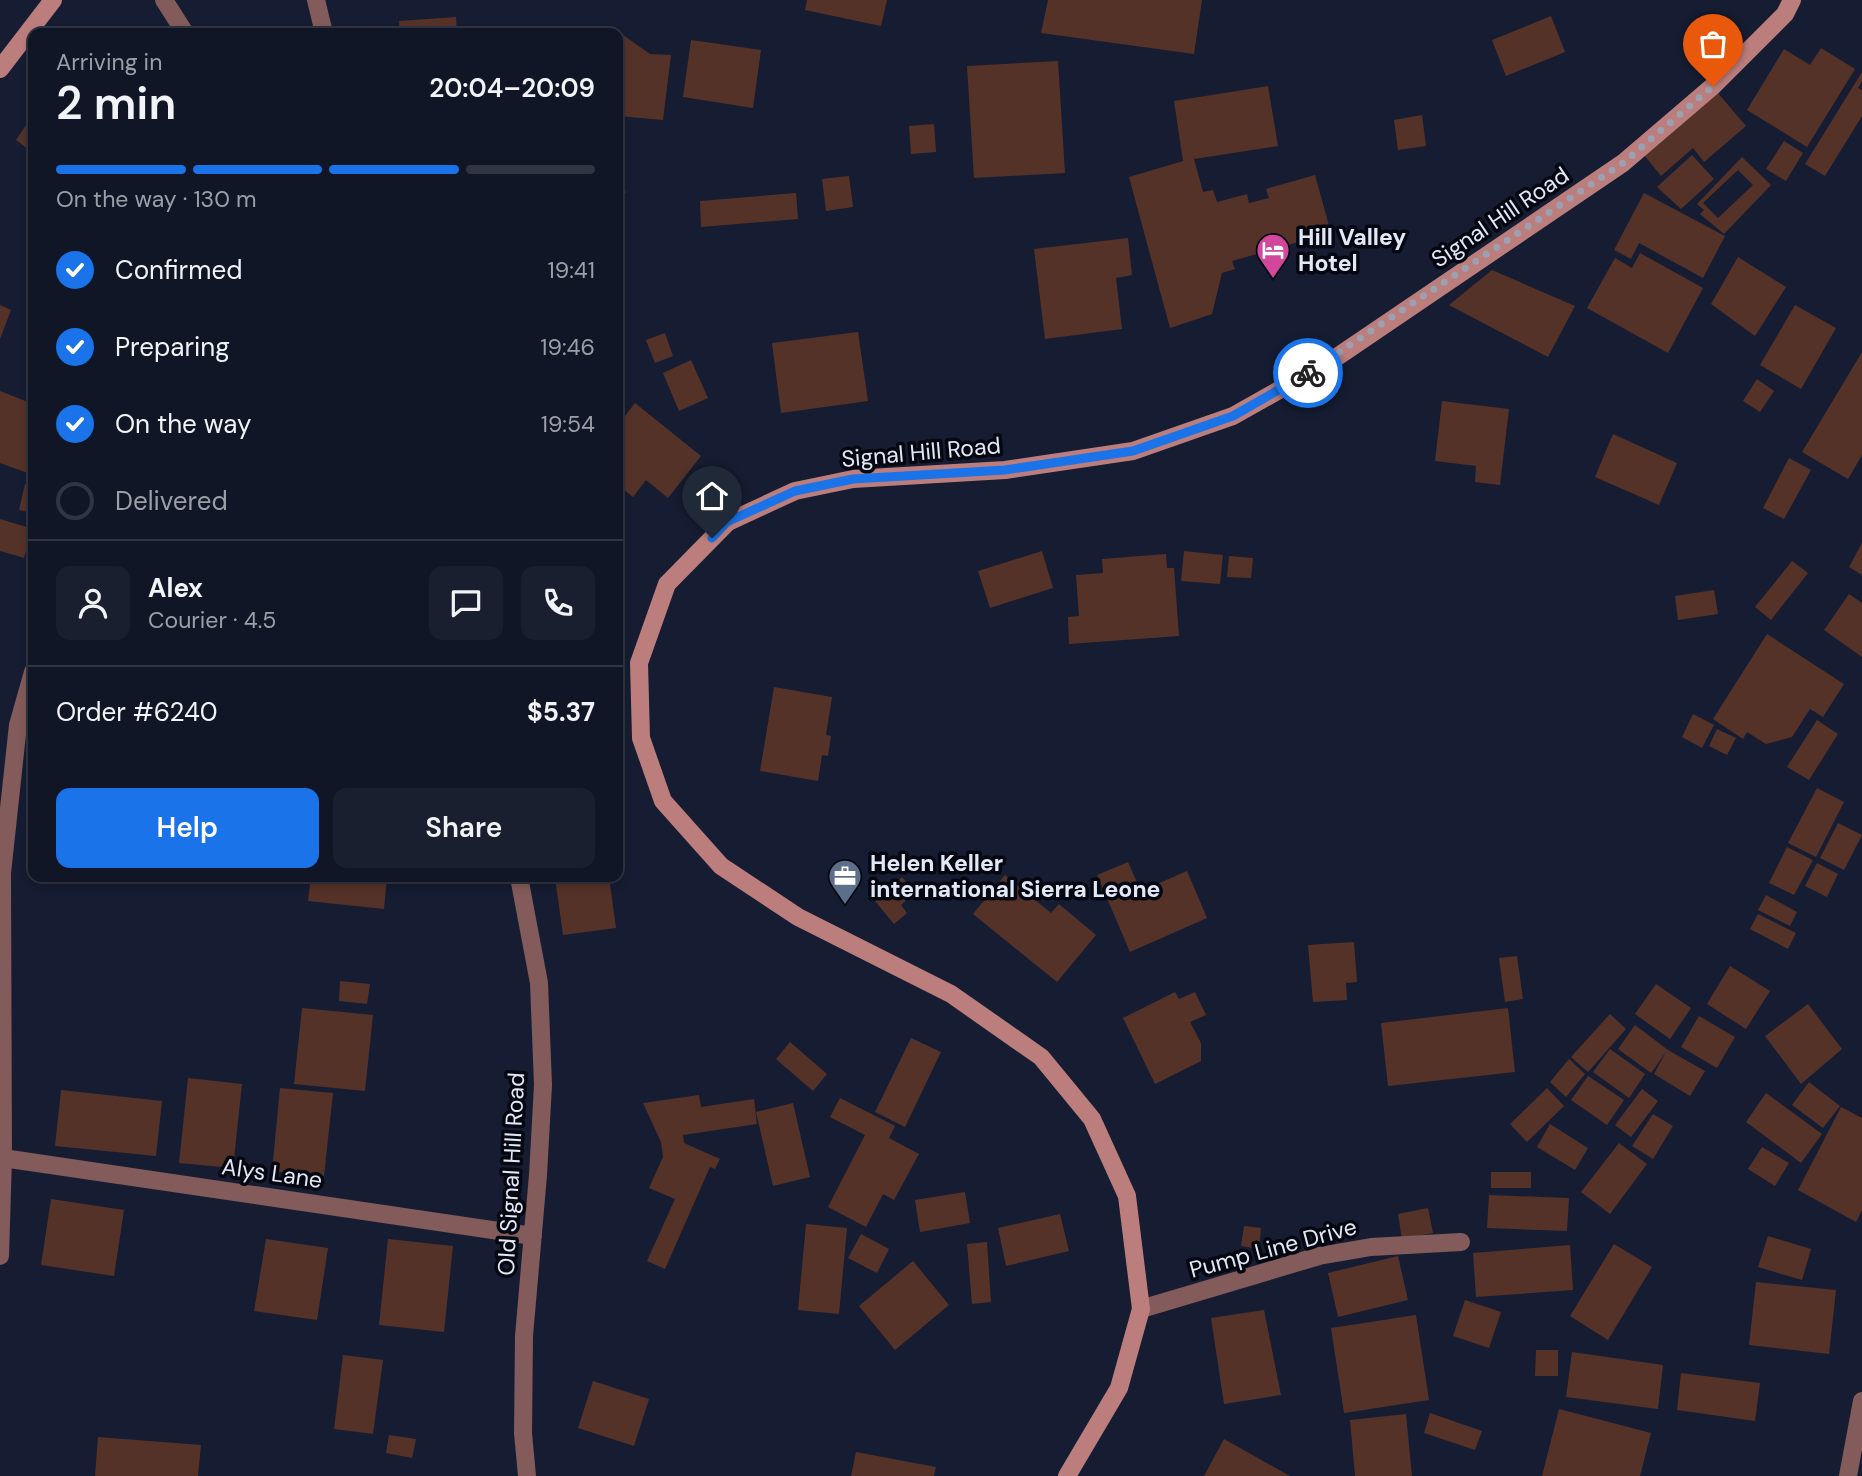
<!DOCTYPE html>
<html lang="en">
<head>
<meta charset="utf-8">
<style>
	body { margin:0; font-family:"DM Sans",sans-serif; background:#191f2e; color:#f1f3f6; height:100vh; display:flex; flex-direction:column; font-size:26px; white-space:nowrap }
	* { box-sizing:border-box; margin:0 }
	p { font-size:23px; color:#9c9fa7 }
	.icon { flex:none; width:38px; height:38px; fill:none; stroke:currentColor; stroke-width:2; stroke-linecap:round; stroke-linejoin:round }
	.map { position:relative; flex:1; overflow:hidden }
	.details { position:absolute; left:28px; top:28px; width:595px; height:854px; display:flex; flex-direction:column; background:#101626; border-radius:14px; box-shadow:0 4px 10px #0003,0 0 0 2px #303543 }
	.details>* { flex:none }
	.pin { position:absolute; display:grid; place-items:center; width:60px; height:60px; color:#fff; margin:-72px -30px; border-radius:50% 50% 50% 0; rotate:-45deg; box-shadow:0 0 7px #0007 }
	.pin .icon { rotate:45deg }
	.courier { position:absolute; display:grid; place-items:center; width:70px; height:70px; margin:-35px; border:5px solid #1a73e8; border-radius:50%; background:#fff; color:#222; box-shadow:0 2px 9px #0007 }
	.head em { font-style:normal; font-weight:600 }
	.head div { display:flex; flex-direction:column-reverse }
	.head { display:flex; align-items:center; justify-content:space-between; height:119px; padding:0 28px }
	h1 { font-size:46px; font-weight:600; line-height:52px }
	.bar { display:grid; grid-template-columns:repeat(4,1fr); gap:10px 7px; align-content:center; height:84px; padding:0 28px }
	.bar i { height:9px; border-radius:5px; background:#303543 }
	.bar .selected { background:#1a73e8 }
	.bar p { grid-column:span 4 }
	.line { display:flex; align-items:center; gap:18px; padding:0 28px; border-top:2px solid #303543 }
	.line div { flex:1 }
	.round { display:grid; place-items:center; flex:none; width:74px; height:74px; border-radius:14px; background:#191f2e }
	ol { padding:0 28px; list-style:none }
	li { display:flex; align-items:center; gap:21px; height:77px }
	li p { margin-inline-start:auto }
	li .icon { padding:7px; border-radius:50%; background:#1a73e8; color:#fff; stroke-width:4 }
	li:last-child { color:#9c9fa7 }
	li i { width:38px; height:38px; border:4px solid #303543; border-radius:50% }
	.button { display:flex; gap:14px; margin-top:auto; padding:14px 28px }
	.button a { flex:1; height:80px; border-radius:14px; background:#1a73e8; color:#fff; font-size:28px; font-weight:600; line-height:80px; text-align:center }
	.button a+a { background:#191f2e; color:#f1f3f6 }
	.map>svg:first-child { display:block }
	.building { fill:#553228; fill-rule:evenodd }
	.lines { fill:none; stroke-linecap:round; stroke-linejoin:round }
	.minor { stroke:#825b5a; stroke-width:18 }
	.secondary { stroke:#bc7e7c; stroke-width:18 }
	.done { stroke:#9ba1b2; stroke-width:7; stroke-dasharray:0 12.6 }
	.route { stroke:#1a73e8; stroke-width:9 }
	.labels { text-anchor:middle; stroke-width:7; stroke-linejoin:round; paint-order:stroke }
	.street-label { font-size:23px; fill:#e3e8f7; stroke:#050811 }
	.poi-label { font-size:23px; font-weight:bold; fill:#e3e8f7; stroke:#050811; text-anchor:start }
</style>
</head>
<body>
<div class="map">
<svg width="1862" height="1476" viewBox="0 0 1862 1476">
	<rect width="100%" height="100%" fill="#161d32"/>
	<path class="building" d="M807,0H887L881,26L805,10Z
		M1048,0H1202L1194,54L1041,33Z
		M1551,16L1565,52L1506,76L1492,40Z
		M456,17L457,33H400L399,21Z
		M618,35H623L650,54L671,55L663,120L618,116Z
		M691,40L761,50L753,108L683,97Z
		M1821,48L1855,69L1807,147L1747,110L1784,49L1810,65Z
		M1058,61L1065,173L974,178L967,66Z
		M1862,72V81L1858,88L1862,90V116L1825,176L1805,164Z
		M1268,86L1278,146L1194,159L1203,192L1213,190L1217,202L1247,194L1249,203L1269,198L1266,189L1315,175L1331,233L1232,261L1235,269L1222,273L1212,314L1170,328L1129,177L1183,161L1174,101Z
		M1717,92L1746,126L1704,162L1693,148L1661,176L1644,155Z
		M33,115V153L16,140Z
		M1422,115L1426,146L1398,150L1394,120Z
		M934,124L936,152L911,154L909,126Z
		M1784,141L1803,153L1786,181L1766,169Z
		M1692,155L1714,179L1681,209L1657,187Z
		M1742,157L1771,185L1724,234L1700,214L1704,210L1697,204ZM1738,170L1753,185L1718,218L1703,203Z
		M618,167L626,193L618,196Z
		M849,176L853,207L826,211L822,179Z
		M796,193L798,219L701,227L700,201Z
		M1644,193L1725,236L1703,278L1639,243L1631,259L1614,250Z
		M1128,238L1132,275L1116,278L1122,329L1045,339L1034,249Z
		M1640,253L1703,288L1668,353L1587,308L1615,258L1632,268Z
		M1738,257L1786,287L1755,336L1711,304Z
		M1492,270L1575,306L1548,357L1449,305Z
		M0,305L11,310L0,339Z
		M1795,305L1836,328L1801,389L1760,365Z
		M858,332L868,401L781,413L772,343Z
		M665,333L673,356L655,363L646,340Z
		M1862,352V455L1848,479L1802,452Z
		M691,360L708,398L679,411L663,373Z
		M1757,379L1774,391L1760,412L1743,401Z
		M0,391L33,404V475L0,463Z
		M1442,401L1509,409L1500,485L1475,482L1476,466L1435,461Z
		M635,403L701,456L668,498L646,480L633,497L618,485V425Z
		M1613,434L1677,463L1659,505L1595,477Z
		M1789,458L1811,470L1784,519L1763,508Z
		M25,484L33,486V513L19,510Z
		M0,519L33,529L24,558L0,551Z
		M1862,543V575L1849,567Z
		M1042,551L1053,588L990,608L978,571Z
		M1184,551L1223,555L1220,584L1181,581Z
		M1166,554L1167,568H1174L1179,636L1069,644L1068,617L1079,616L1076,575L1103,573L1102,559Z
		M1229,556L1253,558L1251,578L1227,577Z
		M1792,561L1808,573L1771,620L1755,607Z
		M1714,590L1718,614L1678,620L1675,596Z
		M1849,594L1862,603V657L1824,630Z
		M1767,634L1844,684L1823,717L1810,709L1792,737L1766,744L1747,732L1743,739L1713,719Z
		M774,687L832,697L826,735L831,736L828,756L822,755L818,781L760,771Z
		M1693,714L1714,725L1702,748L1682,737Z
		M1817,720L1838,734L1809,780L1787,767Z
		M1717,729L1736,738L1727,755L1709,746Z
		M1817,788L1844,802L1816,857L1788,843Z
		M1838,823L1862,835L1844,870L1820,858Z
		M1787,847L1813,860L1794,895L1769,883Z
		M1128,862L1141,891L1187,871L1207,918L1130,952L1097,875Z
		M1817,863L1838,874L1827,897L1805,886Z
		M1005,875L1051,913L1059,904L1096,935L1057,982L973,914Z
		M311,877H387L384,909L308,901Z
		M555,877H609L616,928L563,935Z
		M902,877L915,892L901,905L907,913L894,924L875,901Z
		M1766,895L1797,912L1790,926L1758,910Z
		M1758,914L1796,933L1788,949L1750,929Z
		M1354,942L1357,982L1346,983L1347,1000L1313,1002L1308,945Z
		M1517,956L1523,999L1505,1002L1499,958Z
		M1730,966L1770,991L1746,1029L1707,1004Z
		M340,981L370,984L367,1004L339,1001Z
		M1656,984L1691,1008L1670,1039L1635,1014Z
		M1175,992L1179,999L1195,992L1206,1015L1190,1022L1201,1043V1061L1155,1084L1123,1018Z
		M1808,1004L1842,1049L1801,1084L1765,1036Z
		M302,1008L373,1015L365,1091L294,1084Z
		M1508,1008L1515,1072L1388,1086L1381,1023Z
		M1610,1014L1626,1029L1588,1072L1571,1057Z
		M1699,1016L1735,1037L1717,1068L1681,1047Z
		M1635,1025L1668,1050L1705,1071L1690,1096L1654,1074L1666,1052L1651,1073L1618,1049Z
		M911,1038L941,1052L905,1127L875,1112Z
		M790,1042L827,1074L813,1091L776,1059Z
		M1610,1049L1645,1074L1629,1098L1593,1072Z
		M1569,1059L1585,1074L1566,1097L1550,1082Z
		M1588,1076L1624,1100L1607,1125L1571,1100Z
		M188,1078L242,1084L233,1168L179,1163Z
		M1809,1082L1840,1106L1823,1128L1792,1105Z
		M280,1088L333,1093L324,1176L272,1171Z
		M1547,1088L1564,1106L1527,1142L1510,1124Z
		M1642,1089L1658,1101L1631,1137L1615,1125Z
		M61,1090L162,1101L156,1156L55,1146Z
		M1766,1093L1822,1134L1801,1163L1746,1122Z
		M699,1095L701,1107L754,1099L757,1124L683,1135L684,1143L720,1159L715,1169L710,1167L665,1269L647,1261L675,1199L649,1188L663,1157L661,1142L643,1103Z
		M840,1098L895,1126L889,1138L919,1154L894,1200L883,1194L866,1227L828,1207L865,1135L830,1117Z
		M793,1103L810,1177L773,1186L756,1112Z
		M1841,1107L1862,1118V1210L1856,1222L1798,1190Z
		M1653,1114L1673,1126L1653,1159L1632,1146Z
		M1550,1124L1588,1148L1575,1170L1537,1147Z
		M1619,1143L1647,1164L1610,1214L1581,1192Z
		M1762,1147L1789,1163L1775,1186L1748,1169Z
		M1491,1172H1531V1188H1491Z
		M965,1192L970,1223L920,1232L915,1200Z
		M1489,1195L1569,1198L1567,1231L1487,1228Z
		M51,1199L124,1210L114,1276L41,1265Z
		M1428,1208L1433,1233L1402,1239L1398,1214Z
		M1060,1214L1069,1251L1006,1266L998,1228Z
		M806,1224L847,1228L839,1314L798,1310Z
		M1244,1226L1261,1228L1259,1249L1241,1246Z
		M861,1234L889,1249L877,1273L848,1258Z
		M1768,1236L1811,1249L1802,1280L1758,1267Z
		M266,1239L328,1248L317,1320L254,1311Z
		M388,1239L453,1246L444,1332L379,1325Z
		M987,1242L991,1302L972,1304L967,1244Z
		M1614,1244L1652,1267L1608,1340L1570,1316Z
		M1570,1245L1573,1290L1476,1297L1473,1253Z
		M1398,1256L1408,1300L1338,1317L1328,1273Z
		M913,1261L949,1305L895,1350L859,1306Z
		M1756,1282L1836,1290L1829,1354L1749,1345Z
		M1465,1300L1501,1312L1489,1348L1453,1336Z
		M1264,1310L1281,1395L1224,1404L1211,1318Z
		M1416,1315L1429,1400L1344,1413L1331,1328Z
		M1536,1350H1558V1376H1535Z
		M1572,1352L1663,1365L1658,1409L1566,1397Z
		M343,1355L383,1360L373,1434L334,1429Z
		M1681,1373L1760,1383L1755,1421L1677,1410Z
		M593,1381L649,1399L634,1446L578,1428Z
		M1559,1409L1651,1433L1640,1476H1542Z
		M1430,1413L1482,1431L1475,1450L1424,1433Z
		M1406,1414L1412,1476H1355L1350,1420Z
		M389,1435L416,1439L412,1458L386,1453Z
		M98,1437L201,1445L198,1476H95Z
		M1224,1439L1290,1476H1204Z
		M856,1452L936,1467L934,1476H851Z"/>
	<g class="lines">
		<path class="minor" d="M164,0L185,33
			M316,0L324,33
			M519,877L539,983L543,1085L538,1175L524,1336L523,1433L527,1476
			M3,1158L533,1236
			M0,1256L3,1158L2,873L18,725L33,672
			M1141,1309L1319,1256L1371,1247L1461,1242
			M1848,1476L1862,1401"/>
		<path class="secondary" d="M0,69L53,0
			M1067,1476L1119,1388L1141,1309L1127,1196L1092,1119L1041,1057L951,994L798,917L721,866L663,801L641,738L639,663L667,584L728,522L795,491L853,479L1005,470L1133,451L1233,416L1334,359L1623,163L1713,86L1785,14L1792,0"/>
	</g>
	<g class="lines">
		<path class="done" d="M1308,373L1623,163L1713,86"/>
		<path class="route" d="M712,538L727,522L795,491L853,479L1005,470L1133,451L1233,416L1308,373"/>
	</g>
	<defs>
		<symbol id="hotel-pin" viewBox="-11 -11 22 30"><path d="M0 17L-7.5 6A9.5 9.5 0 1 1 7.5 6Z" fill="#d1479c" stroke="#050811"/><path d="M-6-4.5h1.5V1H6V5H4.5V3h-9V5H-6ZM-4 0a1.8 1.8 0 1 1 3.6 0ZM.5 0V-2.5h3Q6-2.5 6 0Z" fill="#fff"/></symbol>
		<symbol id="office-pin" viewBox="-11 -11 22 30"><path d="M0 17L-7.5 6A9.5 9.5 0 1 1 7.5 6Z" fill="#5c6f8a" stroke="#050811"/><path d="M-6-3h4V-5.5h4V-3h4V5H-6ZM-1-4.5V-3h2v-1.5ZM-6 0V1H6V0Z" fill="#fff"/></symbol>
	</defs>
	<g fill-rule="evenodd">
		<use href="#hotel-pin" x="1254" y="231" width="38" height="52"/>
		<use href="#office-pin" x="826" y="857" width="38" height="52"/>
	</g>
	<g class="labels">
		<g class="street-label">
			<text transform="translate(1500 217) rotate(-34)" y="8">Signal Hill Road</text>
			<text transform="translate(921 452) rotate(-5)" y="8">Signal Hill Road</text>
			<text transform="translate(272 1173) rotate(8)" y="8">Alys Lane</text>
			<text transform="translate(511 1174) rotate(-87)" y="8">Old Signal Hill Road</text>
			<text transform="translate(1273 1248) rotate(-15)" y="8">Pump Line Drive</text>
		</g>
		<g class="poi-label">
			<text x="1298" y="245">Hill Valley<tspan x="1298" dy="26">Hotel</tspan></text>
			<text x="870" y="871">Helen Keller<tspan x="870" dy="26">international Sierra Leone</tspan></text>
		</g>
	</g>
</svg>
<div class="pin" style="left:1713px;top:86px;background:#ea580c"><svg class="icon" aria-label="bag" viewBox="0 0 24 24"><path d="M5 8h14l-1 12H6zM9 8a3 3 0 0 1 6 0"/></svg></div>
<div class="pin" style="left:712px;top:538px;background:#1f2937"><svg class="icon" aria-label="home" viewBox="0 0 24 24"><path d="M3 11l9-7 9 7M6 9v11h12V9"/></svg></div>
<div class="courier" style="left:1308px;top:373px"><svg class="icon" aria-label="bike" viewBox="0 0 24 24"><circle cx="6" cy="16" r="4"/><circle cx="18" cy="16" r="4"/><path d="M6 16l4-8h5l3 8M10 8l3 8H6M13 5h3"/></svg></div>
<section class="details">
<div class="head"><div><h1>2 min</h1><p>Arriving in</p></div><em>20:04–20:09</em></div>
<div class="bar"><i class="selected"></i><i class="selected"></i><i class="selected"></i><i></i><p>On the way · 130 m</p></div>
<ol>
<li><svg class="icon" aria-label="check" viewBox="0 0 24 24"><path d="M5 12l5 5 9-10"/></svg>Confirmed<p>19:41</p></li>
<li><svg class="icon" aria-label="check" viewBox="0 0 24 24"><path d="M5 12l5 5 9-10"/></svg>Preparing<p>19:46</p></li>
<li><svg class="icon" aria-label="check" viewBox="0 0 24 24"><path d="M5 12l5 5 9-10"/></svg>On the way<p>19:54</p></li>
<li><i></i>Delivered</li>
</ol>
<div class="line" style="height:126px"><a class="round"><svg class="icon" aria-label="person" viewBox="0 0 24 24"><circle cx="12" cy="8" r="4"/><path d="M4 21q1-7 8-7t8 7"/></svg></a><div><b>Alex</b><p>Courier · 4.5</p></div><a class="round"><svg class="icon" aria-label="chat" viewBox="0 0 24 24"><path d="M4 5h16v11H9l-5 4z"/></svg></a><a class="round"><svg class="icon" aria-label="phone" viewBox="0 0 24 24"><path d="M5 4h4l2 5-3 2q2 4 5 5l2-3 5 2v4C11 20 4 13 5 4z"/></svg></a></div>
<div class="line" style="height:91px"><div>Order #6240</div><b>$5.37</b></div>
<div class="button"><a>Help</a><a>Share</a></div>
</section>
</div>
</body>
</html>
